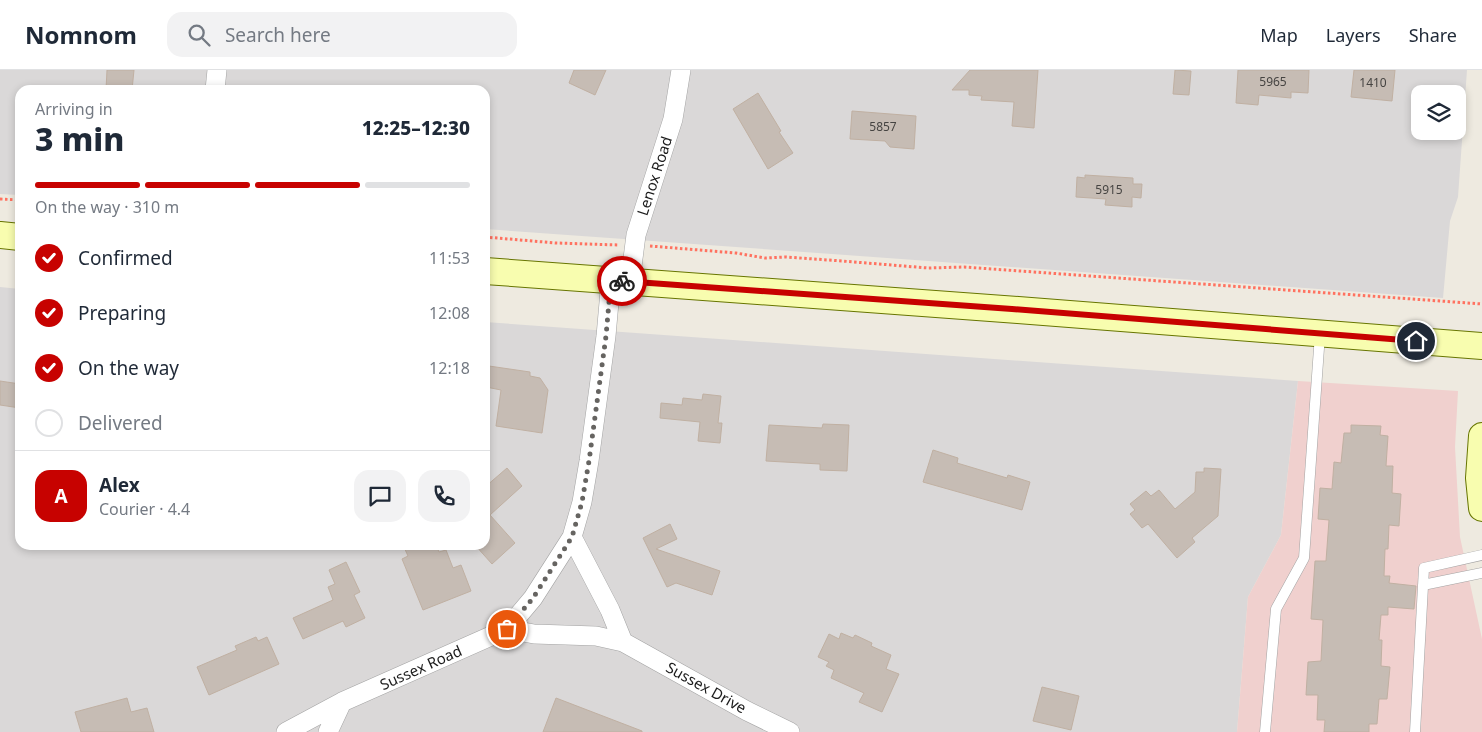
<!DOCTYPE html>
<html lang="en">
<head>
<meta charset="utf-8">
<style>
	body { margin:0; font-family:"Noto Sans",sans-serif; background:#f2f2f3; color:#1f2937; height:100vh; display:flex; flex-direction:column; font-size:19px; white-space:nowrap }
	* { box-sizing:border-box; margin:0 }
	p { font-size:16px; color:#747a83 }
	.icon { flex:none; width:28px; height:28px; fill:none; stroke:currentColor; stroke-width:2; stroke-linecap:round; stroke-linejoin:round }
	.map { position:relative; flex:1; overflow:hidden }
	.panel { position:absolute; left:15px; top:15px; width:475px; height:465px; display:flex; flex-direction:column; background:#fff; border-radius:15px; box-shadow:0 2px 8px #0003 }
	.panel>* { flex:none }
	.controls { position:absolute; left:1411px; top:15px; display:grid; gap:10px }
	.controls a { display:grid; place-items:center; width:55px; height:55px; border-radius:10px; background:#fff; box-shadow:0 2px 8px #0003; font-size:25px }
	.pin { position:absolute; display:grid; place-items:center; width:42px; height:42px; color:#fff; margin:-21px; border:2px solid #fff; border-radius:50%; box-shadow:0 1px 5px #0007 }
	.courier { position:absolute; display:grid; place-items:center; width:50px; height:50px; margin:-25px; border:4px solid #c70200; border-radius:50%; background:#fff; color:#222; box-shadow:0 1px 6px #0007 }
	.summary em { font-style:normal; font-weight:800 }
	.summary div { display:flex; flex-direction:column-reverse }
	.summary { display:flex; align-items:center; justify-content:space-between; height:85px; padding:0 20px }
	h1 { font-size:32px; font-weight:800; line-height:38px }
	.bar { display:grid; grid-template-columns:repeat(4,1fr); gap:8px 5px; align-content:center; height:60px; padding:0 20px }
	.bar i { height:6px; border-radius:4px; background:#e0e1e3 }
	.bar .on { background:#c70200 }
	.bar p { grid-column:span 4 }
	.line { display:flex; align-items:center; gap:12px; padding:0 20px; border-top:1px solid #e0e1e3 }
	.line div { flex:1 }
	.round { display:grid; place-items:center; flex:none; width:52px; height:52px; border-radius:15px; background:#f2f2f3 }
	ol { padding:0 20px; list-style:none }
	li { display:flex; align-items:center; gap:15px; height:55px }
	li p { margin-inline-start:auto }
	li .icon { padding:5px; border-radius:50%; background:#c70200; color:#fff; stroke-width:4 }
	li:last-child { color:#747a83 }
	li i { width:28px; height:28px; border:2px solid #e0e1e3; border-radius:50% }
	header { display:flex; align-items:center; gap:30px; box-sizing:border-box; height:70px; padding:0 25px; background:#fff; border-bottom:1px solid #e0e1e3 }
	header strong { font-size:24px }
	nav { display:flex; gap:28px; margin-inline-start:auto; font-size:18px }
	.search { width:350px; height:45px; background:#f2f2f3; display:flex; align-items:center; gap:12px; box-sizing:border-box; padding:0 18px; border-radius:15px; color:#747a83; font-size:19px }
	.map>svg:first-child { display:block }
	.residential { fill:#dad8d8; fill-rule:evenodd }
	.commercial { fill:#f0d0ce }
	.building { fill:#c6bcb4; stroke:#c0b0a2 }
	.lines { fill:none; stroke-linecap:round; stroke-linejoin:round }
	.lane-casing { stroke:#a3a3a3; stroke-width:11 }
	.street-casing { stroke:#a3a3a3; stroke-width:20 }
	.secondary-casing { stroke:#677500; stroke-width:28 }
	.path { stroke:#ff7260; stroke-width:3; stroke-dasharray:2.5 2.5; stroke-linecap:butt }
	.lane { stroke:#fff; stroke-width:10 }
	.street { stroke:#fff; stroke-width:19 }
	.secondary { stroke:#f8fdaf; stroke-width:26 }
	.done { stroke:#666461; stroke-width:5; stroke-dasharray:0 9 }
	.route { stroke:#c70200; stroke-width:6 }
	.labels { text-anchor:middle; stroke-width:4.5; stroke-linejoin:round; paint-order:stroke }
	.number-label { font-size:12px; fill:#464442 }
	.street-label { font-size:15px; fill:#1c1c1c; stroke:#fff }
</style>
</head>
<body>
<header>
<strong>Nomnom</strong>
<div class="search"><svg class="icon" aria-label="search" viewBox="0 0 24 24"><circle cx="10" cy="10" r="6"/><path d="M15 15l6 6"/></svg>Search here</div>
<nav><a>Map</a><a>Layers</a><a>Share</a></nav>
</header>
<div class="map">
<svg width="1482" height="662" viewBox="0 0 1482 662">
	<rect width="100%" height="100%" fill="#eeeae0"/>
	<path class="residential" d="M0,0H1467L1458,127L1450,151L1443,228L485,159V20H20V125L0,124ZM1420,24H1458V61H1420Z
		M0,217L20,219V475H485V252L1298,311L1281,465L1248,527L1237,662H0Z"/>
	<path class="commercial" d="M1298,311L1458,321L1455,377L1460,467L1482,569V662H1237L1248,527L1281,465Z"/>
	<path class="building" d="M107,0H134L132,20H106Z
		M574,0H606L595,25L569,13Z
		M970,0H1038L1034,58L1012,56L1014,32L981,30L982,26L969,25V20H952Z
		M1175,0L1191,1L1189,25L1173,24Z
		M1238,0H1309L1308,23L1291,22V28L1259,25L1258,35L1236,33Z
		M1354,0H1395L1392,31L1351,27Z
		M758,23L781,61L779,62L793,83L768,99L733,39Z
		M852,41L916,46L914,79L890,77L885,71L850,69Z
		M1085,105L1133,108V114H1142L1141,128L1132,127V137L1105,135L1106,129L1076,127L1077,107L1085,108Z
		M489,296L530,302V306L540,308L548,320L542,363L496,356L501,320L486,317Z
		M0,311L20,314V338L0,335Z
		M703,324L721,326L718,353H722L720,373L698,371L700,352L660,348L661,333L682,335L683,328L702,330Z
		M823,354L849,355L847,401L820,400V394L766,391L769,355L822,358Z
		M1351,355L1381,356L1380,365L1388,366L1386,396H1393L1392,423L1401,424L1399,456L1389,455L1388,479H1385L1384,506H1390L1389,513L1416,516L1414,539L1388,537V545H1381L1379,570H1382L1381,596L1390,597L1387,629H1379L1377,654H1369V662H1324L1325,650H1317L1318,625H1306L1308,592L1321,591L1323,550L1311,549L1315,491H1326L1329,450L1318,449L1320,418L1332,419L1334,392L1341,393L1344,363H1351Z
		M933,380L958,388L957,393L1007,408L1008,405L1030,412L1022,440L923,412Z
		M507,398L522,416L490,445L515,473L492,494L475,475H485V417Z
		M1204,398L1221,399L1218,446L1192,468L1195,472L1177,488L1148,454L1142,458L1130,444L1135,440L1130,434L1146,421L1151,426L1159,420L1175,439L1195,422L1196,402H1204Z
		M670,454L677,469L656,479L720,501L712,525L676,513L667,517L643,468Z
		M403,475H436L439,482L446,480L453,498L461,495L471,521L423,540L402,489L408,486Z
		M346,492L360,522L354,525L365,548L346,557L343,551L303,569L293,548L333,530L328,517L335,514L329,500Z
		M841,563L853,568L855,565L872,573L871,576L891,585L886,599L899,604L882,642L859,632L864,623L831,608L834,600L826,596L829,592L818,587L829,564L839,569Z
		M256,567L258,571L267,567L279,594L209,625L197,597L237,580L235,576Z
		M1042,617L1079,626L1071,660L1033,651Z
		M127,628L131,642L147,638L154,662H81L75,642Z
		M556,628L642,661V662H543Z"/>
	<g class="lines">
		<defs>
			<path id="lane" d="M1423,515L1482,503
				M1265,662L1276,539L1304,488L1320,264
				M1415,662L1424,498L1482,485"/>
			<path id="street" d="M215,20L217,0
				M630,212L636,165L673,49L681,0
				M572,467L610,540L623,572
				M507,559L533,528L572,467L582,432L589,391L606,266L611,210
				M286,662L342,632L507,559L534,564L596,566L623,572L747,641L790,662
				M328,662L342,632"/>
			<path id="secondary" d="M0,165L20,167
				M485,201L1018,240L1482,276
				M1482,366L1479,408L1482,438"/>
		</defs>
		<use href="#lane" class="lane-casing"/>
		<use href="#street" class="street-casing"/>
		<use href="#secondary" class="secondary-casing"/>
		<path class="path" d="M0,129L20,130
			M485,167L556,173L619,175
			M650,176L736,183L765,188L786,187L842,191L928,198L964,197L1482,234"/>
		<use href="#lane" class="lane"/>
		<use href="#street" class="street"/>
		<use href="#secondary" class="secondary"/>
	</g>
	<g class="lines">
		<path class="done" d="M507,559L533,528L572,467L582,432L589,391L606,266L611,210L622,211"/>
		<path class="route" d="M622,211L1012,239L1416,271"/>
	</g>
	<g class="labels">
		<g class="number-label">
			<text x="1273" y="16">5965</text>
			<text x="1373" y="17">1410</text>
			<text x="883" y="61">5857</text>
			<text x="1109" y="124">5915</text>
		</g>
		<g class="street-label">
			<text transform="translate(655 106) rotate(-72)" y="5">Lenox Road</text>
			<text transform="translate(421 598) rotate(-24)" y="5">Sussex Road</text>
			<text transform="translate(706 618) rotate(29)" y="5">Sussex Drive</text>
		</g>
	</g>
</svg>
<div class="controls">
<a><svg class="icon" aria-label="layers" viewBox="0 0 24 24"><path d="M12 4l9 5-9 5-9-5zM3 14l9 5 9-5"/></svg></a>
</div>
<div class="pin" style="left:507px;top:559px;background:#ea580c"><svg class="icon" aria-label="bag" viewBox="0 0 24 24"><path d="M5 8h14l-1 12H6zM9 8a3 3 0 0 1 6 0"/></svg></div>
<div class="pin" style="left:1416px;top:271px;background:#1f2937"><svg class="icon" aria-label="home" viewBox="0 0 24 24"><path d="M3 11l9-7 9 7M6 9v11h12V9"/></svg></div>
<div class="courier" style="left:622px;top:211px"><svg class="icon" aria-label="bike" viewBox="0 0 24 24"><circle cx="6" cy="16" r="4"/><circle cx="18" cy="16" r="4"/><path d="M6 16l4-8h5l3 8M10 8l3 8H6M13 5h3"/></svg></div>
<section class="panel">
<div class="summary"><div><h1>3 min</h1><p>Arriving in</p></div><em>12:25–12:30</em></div>
<div class="bar"><i class="on"></i><i class="on"></i><i class="on"></i><i></i><p>On the way · 310 m</p></div>
<ol>
<li><svg class="icon" aria-label="check" viewBox="0 0 24 24"><path d="M5 12l5 5 9-10"/></svg>Confirmed<p>11:53</p></li>
<li><svg class="icon" aria-label="check" viewBox="0 0 24 24"><path d="M5 12l5 5 9-10"/></svg>Preparing<p>12:08</p></li>
<li><svg class="icon" aria-label="check" viewBox="0 0 24 24"><path d="M5 12l5 5 9-10"/></svg>On the way<p>12:18</p></li>
<li><i></i>Delivered</li>
</ol>
<div class="line" style="height:90px"><b class="round" style="background:#c70200;color:#fff">A</b><div><b>Alex</b><p>Courier · 4.4</p></div><a class="round"><svg class="icon" aria-label="chat" viewBox="0 0 24 24"><path d="M4 5h16v11H9l-5 4z"/></svg></a><a class="round"><svg class="icon" aria-label="phone" viewBox="0 0 24 24"><path d="M5 4h4l2 5-3 2q2 4 5 5l2-3 5 2v4C11 20 4 13 5 4z"/></svg></a></div>
</section>
</div>
</body>
</html>
